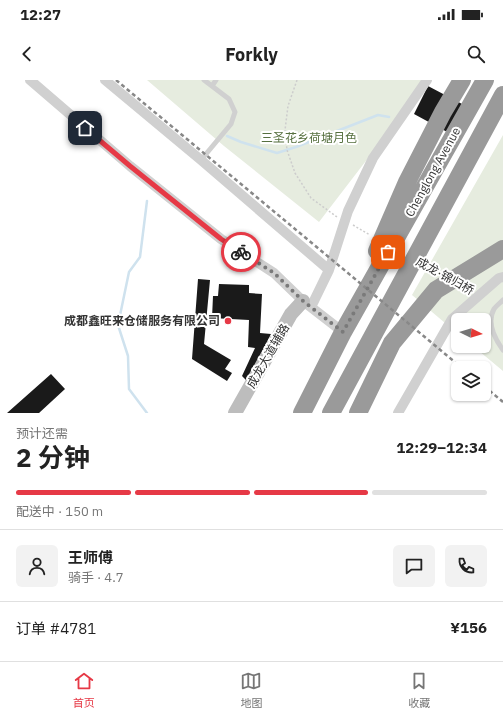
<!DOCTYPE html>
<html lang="zh">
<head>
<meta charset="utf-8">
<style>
	body { margin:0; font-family:"IBM Plex Sans","Noto Sans SC",sans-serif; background:#f2f2f2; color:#222; height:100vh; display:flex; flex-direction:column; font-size:15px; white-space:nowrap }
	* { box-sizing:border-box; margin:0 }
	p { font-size:13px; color:#767676 }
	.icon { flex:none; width:22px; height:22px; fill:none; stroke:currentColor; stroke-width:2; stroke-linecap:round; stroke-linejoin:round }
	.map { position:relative; height:333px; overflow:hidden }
	.panel { display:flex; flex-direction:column; background:#fff; flex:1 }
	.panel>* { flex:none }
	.needle { width:26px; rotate:95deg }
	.buttons { position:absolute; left:451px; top:233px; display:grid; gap:8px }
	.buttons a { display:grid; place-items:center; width:40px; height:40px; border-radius:6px; background:#fff; box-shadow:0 1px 3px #0004; font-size:20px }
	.pin { position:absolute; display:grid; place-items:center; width:34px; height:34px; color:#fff; margin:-17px; border-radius:8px; box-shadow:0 2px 6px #0006 }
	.courier { position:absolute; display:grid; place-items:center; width:40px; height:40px; margin:-20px; border:3px solid #e63946; border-radius:50%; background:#fff; color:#222; box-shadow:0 1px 5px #0007 }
	.head em { font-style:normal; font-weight:700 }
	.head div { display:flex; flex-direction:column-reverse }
	.head { display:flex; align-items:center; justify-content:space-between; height:68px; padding:0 16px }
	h1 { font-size:26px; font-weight:700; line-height:30px }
	.bar { display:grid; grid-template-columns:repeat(4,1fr); gap:6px 4px; align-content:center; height:48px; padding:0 16px }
	.bar i { height:5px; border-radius:3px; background:#e0e0e0 }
	.bar .selected { background:#e63946 }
	.bar p { grid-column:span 4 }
	.line { display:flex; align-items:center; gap:10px; padding:0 16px; border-top:1px solid #e0e0e0 }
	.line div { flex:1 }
	.round { display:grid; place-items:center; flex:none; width:42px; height:42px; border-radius:6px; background:#f2f2f2 }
	.status { display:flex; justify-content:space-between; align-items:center; height:28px; padding:0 20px; background:#fff; direction:ltr }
	.status svg { height:11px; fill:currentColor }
	header { display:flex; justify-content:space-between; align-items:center; height:52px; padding:0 16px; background:#fff; font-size:18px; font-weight:700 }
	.tab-bar { display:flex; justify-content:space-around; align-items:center; height:56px; border-top:1px solid #e0e0e0; background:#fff; font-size:11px; color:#767676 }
	.tab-bar a { display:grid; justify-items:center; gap:2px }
	.tab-bar .selected { color:#e63946 }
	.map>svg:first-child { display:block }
	.green { fill:#e6ecdf }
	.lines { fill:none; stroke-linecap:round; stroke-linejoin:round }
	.stream { stroke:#cfe2ee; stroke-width:2.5 }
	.building { fill:#1a1a1a }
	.path { stroke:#cdcdcd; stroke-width:1.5; stroke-dasharray:2 2; stroke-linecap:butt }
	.lane { stroke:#d0d0d0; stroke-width:5 }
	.street { stroke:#d0d0d0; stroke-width:10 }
	.secondary { stroke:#bdbdbd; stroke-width:14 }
	.highway { stroke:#9a9a9a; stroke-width:18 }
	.rail { stroke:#888; stroke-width:2.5; stroke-dasharray:4 3; stroke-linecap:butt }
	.done { stroke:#7a7a7a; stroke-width:4; stroke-dasharray:0 7.2 }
	.route { stroke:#e63946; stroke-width:5 }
	.poi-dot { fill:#e63946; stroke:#fff; stroke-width:1.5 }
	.labels { text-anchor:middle; stroke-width:4; stroke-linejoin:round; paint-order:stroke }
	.park-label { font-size:12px; fill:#56703f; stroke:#fff }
	.street-label { font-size:12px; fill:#333; stroke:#fff }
	.poi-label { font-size:12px; font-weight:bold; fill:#333; stroke:#fff; text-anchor:end }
</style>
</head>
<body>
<div class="status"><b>12:27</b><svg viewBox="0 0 49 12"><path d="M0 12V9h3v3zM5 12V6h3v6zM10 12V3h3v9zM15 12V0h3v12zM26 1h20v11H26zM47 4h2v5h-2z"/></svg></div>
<header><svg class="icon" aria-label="back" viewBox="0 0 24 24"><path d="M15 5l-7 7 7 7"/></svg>Forkly<svg class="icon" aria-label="search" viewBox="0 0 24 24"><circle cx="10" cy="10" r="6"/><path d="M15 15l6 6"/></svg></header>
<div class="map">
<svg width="503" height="333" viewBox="0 0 503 333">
	<rect width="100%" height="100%" fill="#fff"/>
	<path class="green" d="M147,0H428L319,142L224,66Z
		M503,55V291L473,266H484V240H458V254L412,215Z"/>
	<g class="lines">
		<path class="stream" d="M227,56L241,62L277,73L296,67L378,35L389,37
			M147,333L129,309L128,276L118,245L129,192L140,177L147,121"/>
	</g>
	<path class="building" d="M428,6L464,25L449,53L414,34Z
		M198,199L210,200L204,264L231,280L225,289L232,293L227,301L192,279Z
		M219,204L249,205V213L262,214L260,253L271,254L247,301L242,296L255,268L248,267L249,240L212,238L213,216H218Z
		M51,294L65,309L39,333H7Z"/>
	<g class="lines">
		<path class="path" d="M297,0L288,26L285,50L287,70L295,93L311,118L337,137
			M353,145L370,155
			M426,186L439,192"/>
		<path class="lane" d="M212,6L216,0
			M201,80L231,44L235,32L229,19L204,0
			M503,220C500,223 496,226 494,229C486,243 495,259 503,270"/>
		<path class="street" d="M30,0L130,86L221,159L274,193L303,221L343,252
			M105,0L201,80L329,190
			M311,227L329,190L348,131L373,78L427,0
			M398,333L452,239L499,198L503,197"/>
		<path class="secondary" d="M235,333L291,234L303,221"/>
		<path class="highway" d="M377,171L407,102L443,32L462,0
			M302,333L343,252L485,0
			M331,333L503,15
			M358,333L392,263L436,210L503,169"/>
		<path class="rail" d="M116,0L462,288
			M484,306L503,322"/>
	</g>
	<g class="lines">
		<path class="done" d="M241,172L274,193L303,221L343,252L388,172"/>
		<path class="route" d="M85,48L130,86L221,159L241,172"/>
	</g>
	<circle class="poi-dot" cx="228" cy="241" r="4"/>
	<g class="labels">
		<g class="park-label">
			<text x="309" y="62">三圣花乡荷塘月色</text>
		</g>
		<g class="street-label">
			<text transform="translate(433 92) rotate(-61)" y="4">Chenglong Avenue</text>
			<text transform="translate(445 196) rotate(29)" y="4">成龙·锦归桥</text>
			<text transform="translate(268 276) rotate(-60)" y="4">成龙大道辅路</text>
		</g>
		<g class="poi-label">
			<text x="220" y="245">成都鑫旺来仓储服务有限公司</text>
		</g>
	</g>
</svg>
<div class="buttons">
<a><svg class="needle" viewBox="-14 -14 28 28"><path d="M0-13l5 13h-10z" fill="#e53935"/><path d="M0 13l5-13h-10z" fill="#767676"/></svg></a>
<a><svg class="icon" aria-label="layers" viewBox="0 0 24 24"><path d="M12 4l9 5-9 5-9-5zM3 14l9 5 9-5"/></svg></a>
</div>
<div class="pin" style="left:388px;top:172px;background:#ea580c"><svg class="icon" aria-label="bag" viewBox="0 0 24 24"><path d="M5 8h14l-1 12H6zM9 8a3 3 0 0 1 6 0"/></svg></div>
<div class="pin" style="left:85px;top:48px;background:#1f2937"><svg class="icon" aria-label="home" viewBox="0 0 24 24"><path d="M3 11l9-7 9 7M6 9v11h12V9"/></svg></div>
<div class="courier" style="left:241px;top:172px"><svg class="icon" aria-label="bike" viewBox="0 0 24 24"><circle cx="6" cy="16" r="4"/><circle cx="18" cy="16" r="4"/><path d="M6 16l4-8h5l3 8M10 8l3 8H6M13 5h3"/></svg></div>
</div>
<section class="panel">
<div class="head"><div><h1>2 分钟</h1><p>预计还需</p></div><em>12:29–12:34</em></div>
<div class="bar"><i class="selected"></i><i class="selected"></i><i class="selected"></i><i></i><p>配送中 · 150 m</p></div>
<div class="line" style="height:72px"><a class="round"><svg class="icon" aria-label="person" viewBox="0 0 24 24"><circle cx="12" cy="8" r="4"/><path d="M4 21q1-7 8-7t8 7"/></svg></a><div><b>王师傅</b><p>骑手 · 4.7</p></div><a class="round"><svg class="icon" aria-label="chat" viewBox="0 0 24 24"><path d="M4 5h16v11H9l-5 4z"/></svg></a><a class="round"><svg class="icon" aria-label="phone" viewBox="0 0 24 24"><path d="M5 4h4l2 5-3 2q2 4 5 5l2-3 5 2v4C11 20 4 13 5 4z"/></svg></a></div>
<div class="line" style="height:52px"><div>订单 #4781</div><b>¥156</b></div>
</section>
<nav class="tab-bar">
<a class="selected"><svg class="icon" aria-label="home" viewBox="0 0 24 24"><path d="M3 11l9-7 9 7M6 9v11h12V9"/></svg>首页</a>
<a><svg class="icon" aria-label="map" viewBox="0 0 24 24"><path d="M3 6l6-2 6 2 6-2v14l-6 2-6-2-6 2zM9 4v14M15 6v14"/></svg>地图</a>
<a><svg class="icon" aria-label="saved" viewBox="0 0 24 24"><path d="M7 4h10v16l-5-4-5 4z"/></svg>收藏</a>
</nav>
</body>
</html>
